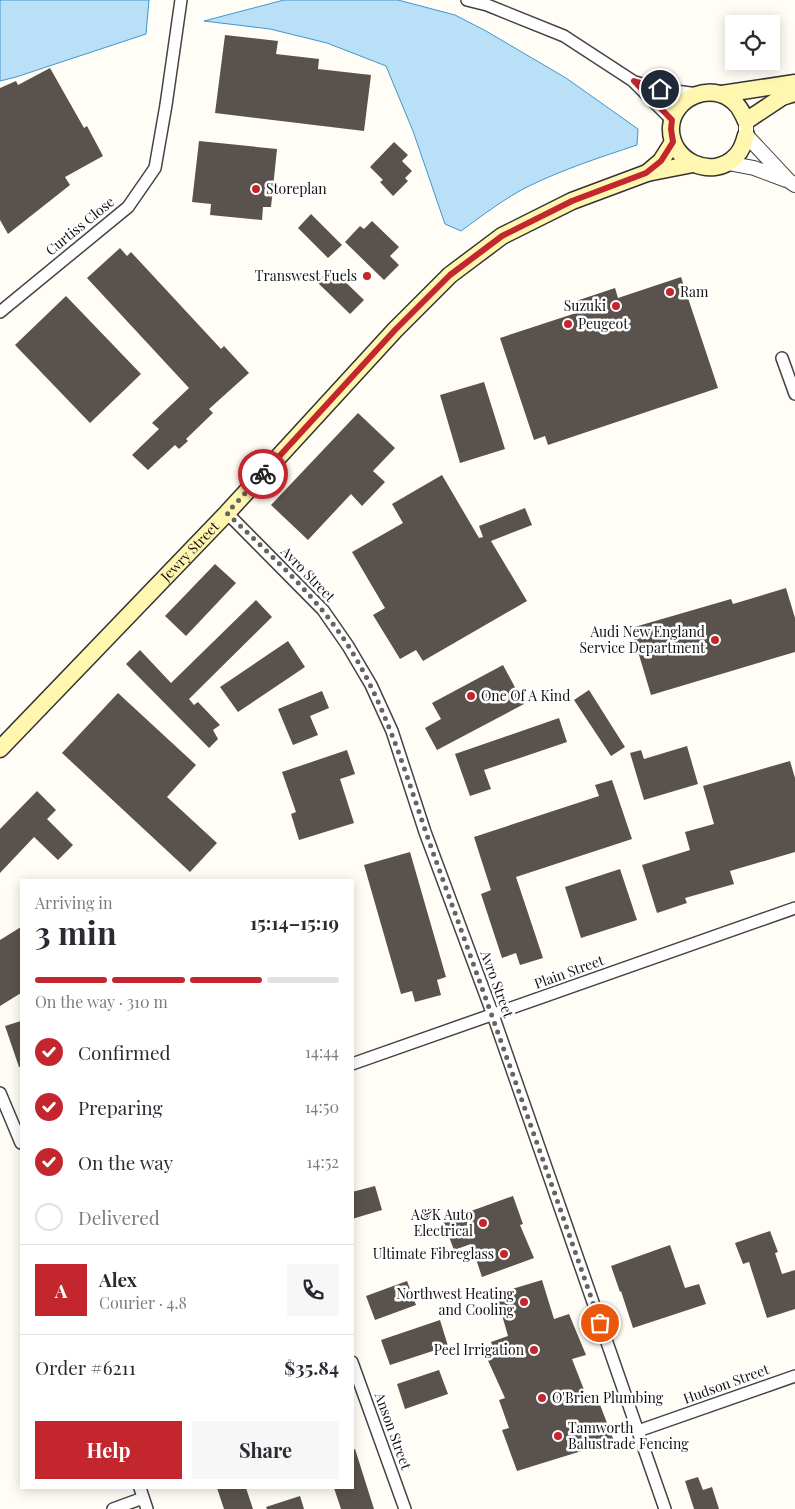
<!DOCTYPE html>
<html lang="en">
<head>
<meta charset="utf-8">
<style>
	body { margin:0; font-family:"Playfair Display",serif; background:#f7f7f7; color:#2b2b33; height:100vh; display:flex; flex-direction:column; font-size:19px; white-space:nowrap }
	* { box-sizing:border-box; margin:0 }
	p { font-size:16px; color:#7c7c81 }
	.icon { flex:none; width:28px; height:28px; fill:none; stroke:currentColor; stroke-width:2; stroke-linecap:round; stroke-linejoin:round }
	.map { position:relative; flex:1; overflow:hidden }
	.side { position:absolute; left:20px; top:879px; width:334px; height:610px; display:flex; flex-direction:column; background:#fff; border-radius:0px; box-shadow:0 2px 12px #0003 }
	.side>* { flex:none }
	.fabs { position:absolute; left:725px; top:15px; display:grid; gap:10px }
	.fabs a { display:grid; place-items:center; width:55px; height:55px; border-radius:0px; background:#fff; box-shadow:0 2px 12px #0003; font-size:25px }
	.pin { position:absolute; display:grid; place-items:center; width:42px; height:42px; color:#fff; margin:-21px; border:2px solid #fff; border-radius:50%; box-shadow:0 1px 5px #0007 }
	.courier { position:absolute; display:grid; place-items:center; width:50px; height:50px; margin:-25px; border:4px solid #c4262e; border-radius:50%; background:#fff; color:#222; box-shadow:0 1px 6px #0007 }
	.summary em { font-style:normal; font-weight:700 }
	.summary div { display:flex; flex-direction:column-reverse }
	.summary { display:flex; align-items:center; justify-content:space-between; height:85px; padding:0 15px }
	h1 { font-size:32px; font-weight:700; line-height:38px }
	.bar { display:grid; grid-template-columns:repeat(4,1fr); gap:8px 5px; align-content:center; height:60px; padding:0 15px }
	.bar i { height:6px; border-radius:4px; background:#e1e1e2 }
	.bar .selected { background:#c4262e }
	.bar p { grid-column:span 4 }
	.line { display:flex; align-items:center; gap:12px; padding:0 15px; border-top:1px solid #e1e1e2 }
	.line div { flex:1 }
	.round { display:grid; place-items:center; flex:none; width:52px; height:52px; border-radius:0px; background:#f7f7f7 }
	ol { padding:0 15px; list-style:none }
	li { display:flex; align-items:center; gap:15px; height:55px }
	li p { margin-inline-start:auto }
	li .icon { padding:5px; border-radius:50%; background:#c4262e; color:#fff; stroke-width:4 }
	li:last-child { color:#7c7c81 }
	li i { width:28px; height:28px; border:2px solid #e1e1e2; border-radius:50% }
	.cta { display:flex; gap:10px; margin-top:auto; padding:10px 15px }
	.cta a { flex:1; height:58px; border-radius:0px; background:#c4262e; color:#fff; font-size:20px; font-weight:700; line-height:58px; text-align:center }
	.cta a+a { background:#f7f7f7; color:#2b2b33 }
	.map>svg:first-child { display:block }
	.water { fill:#b9e0f7; stroke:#3f96cf }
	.building { fill:#5a524d }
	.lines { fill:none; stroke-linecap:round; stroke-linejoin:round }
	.minor-casing { stroke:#444; stroke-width:14 }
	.tertiary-casing { stroke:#444; stroke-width:16 }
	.secondary-casing { stroke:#333; stroke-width:19 }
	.minor { stroke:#fff; stroke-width:11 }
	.tertiary { stroke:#fff; stroke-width:14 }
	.secondary { stroke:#fff6b0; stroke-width:16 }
	.done { stroke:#646461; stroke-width:5; stroke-dasharray:0 9 }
	.route { stroke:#c4262e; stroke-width:6 }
	.poi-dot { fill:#c4262e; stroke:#fff; stroke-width:2 }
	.labels { text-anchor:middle; stroke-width:5; stroke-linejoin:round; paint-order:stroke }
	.poi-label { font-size:14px; fill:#111; stroke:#fff; text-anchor:end }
	.street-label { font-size:14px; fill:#111; stroke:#fff }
</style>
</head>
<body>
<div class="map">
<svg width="795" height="1509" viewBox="0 0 795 1509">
	<rect width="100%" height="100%" fill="#fffdf5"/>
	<path class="water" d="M0,0H149L146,34L16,77L0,81Z
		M284,0H398L455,15L486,31L566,78L638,129L637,145C601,157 564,169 529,186C505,198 483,215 461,231L445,224L413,131L386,66L327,43L270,29L204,21Z"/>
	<path class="building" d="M225,35L278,41L276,54L319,59L318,69L371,75L364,131L215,113Z
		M50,68L84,128L87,126L103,156L65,177L70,185L8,234L0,220V88L16,81L18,85Z
		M199,141L277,149L271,207H263L262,220L210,215L211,204L192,202Z
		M394,142L408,155L402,161L412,171L405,178L408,181L393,196L380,182L383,180L370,167Z
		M311,214L342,245L328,258L298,228Z
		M372,221L399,247L390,256L399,265L384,280L345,242L360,226L364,229Z
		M120,248L127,256L131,252L221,349L224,346L249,373L209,409L213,413L186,439L188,441L179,449L175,445L148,470L132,455L159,429L152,423L189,388L87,278Z
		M331,268L364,300L350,314L317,282Z
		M681,277L718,388L548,445L545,436L534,440L500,338L576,313L573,302L615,288L618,298Z
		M66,296L141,374L90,423L15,345Z
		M484,382L505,449L460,463L440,395Z
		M358,413L395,448L373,471L385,482L362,506L351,494L308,540L271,505Z
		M442,475L479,538L483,537L479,526L525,508L532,525L491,541L527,601L423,661L416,650L400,659L373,615L385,608L352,552L403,523L392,504Z
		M215,564L236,583L186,636L165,616Z
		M786,588L795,618V652L651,695L631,628L731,599L733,604Z
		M256,600L272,617L189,699L194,705L198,702L220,725L213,730L218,739L209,748L126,664L140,650L171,683Z
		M288,641L305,667L238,712L220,687Z
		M503,665L524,704L437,750L425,728L441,719L432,703Z
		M589,690L625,747L611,756L574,700Z
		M322,691L329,708L310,716L318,735L293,745L278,709Z
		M118,693L196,765L167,797L217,843L190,872L62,753Z
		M559,718L567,742L484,770L491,789L470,796L455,754Z
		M687,746L698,784L644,800L630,753L641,750L644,759Z
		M347,750L355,774L340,779L354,823L299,840L291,814L296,812L282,772Z
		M790,761L795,778V852L730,871L734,884L685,898L687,903L657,913L642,865L690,850L685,832L714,824L703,786Z
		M612,780L632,839L516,877L543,958L520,965L516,953L502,958L481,894L491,890L474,837L599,796L595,785Z
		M37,791L56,810L47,819L73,845L58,860L34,837L0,873V829Z
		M410,852L446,977L437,980L441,995L415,1002L412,991L401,994L364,865Z
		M620,869L637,920L581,938L565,887Z
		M21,927V993L0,1006V940Z
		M21,1021V1067H19L5,1026Z
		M375,1186L382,1210L352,1219V1192Z
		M513,1196L523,1224L520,1225L534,1258L482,1277L471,1244L454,1250L443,1221Z
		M770,1231L778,1252L775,1253L782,1274L795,1270V1309L767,1318L749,1262L743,1264L735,1243Z
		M670,1245L685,1288L699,1284L706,1304L633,1328L621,1291L620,1292L611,1266Z
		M542,1280L554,1319L569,1314L586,1355L572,1359L588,1400L597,1397L614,1441L517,1471L502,1430L509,1428L499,1400L505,1398L485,1354L494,1351L491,1342L508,1336L496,1294Z
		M407,1281L416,1305L375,1320L366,1296Z
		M440,1320L448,1346L390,1365L381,1340Z
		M439,1370L448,1394L405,1409L397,1384Z
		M355,1449L374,1509H341L334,1488H352V1450Z
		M698,1477L703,1490L712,1487L719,1509H694L685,1481Z
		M217,1488H246L253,1509H224Z
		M300,1496L304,1509H267L266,1507Z"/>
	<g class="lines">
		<defs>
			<path id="minor" d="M467,0L487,5L564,36L633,81L672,120
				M635,82L660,89L698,94
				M0,312L128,207L155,168L166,105L181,0
				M782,358L795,394
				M227,513L323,610L348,646L371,685L392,731L425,832L493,1015L665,1509
				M352,1064L795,908
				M0,1093L21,1143
				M352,1362L405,1509
				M638,1431L795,1376
				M140,1488L147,1509
				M113,1509L143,1498"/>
			<path id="tertiary" d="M746,126V135L789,181L795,185
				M728,163L754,168L786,180"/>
			<g id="secondary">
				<path d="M722,94L795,83"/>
				<path d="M746,135C744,143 742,150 736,156C713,181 669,161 671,127C673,97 712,81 734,102C740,107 743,114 746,121L782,97L795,93"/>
				<path d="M647,173L661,161L673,142"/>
				<path id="s1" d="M0,749L227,513L395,330L450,275L502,236L572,201L647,173L693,164"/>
			</g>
		</defs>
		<use href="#minor" class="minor-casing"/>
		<use href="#tertiary" class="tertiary-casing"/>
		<use href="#secondary" class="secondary-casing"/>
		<use href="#minor" class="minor"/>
		<use href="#tertiary" class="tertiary"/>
		<use href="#secondary" class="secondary"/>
	</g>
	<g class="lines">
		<path class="done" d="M263,474L227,513C270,555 316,595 349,647C392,715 411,794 439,869C494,1020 547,1171 600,1323"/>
		<path class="route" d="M263,474L395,330L450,275L502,236L572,201L646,173L661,161L673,142L671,129L672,120L634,81L660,89"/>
	</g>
	<g class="poi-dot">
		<circle cx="256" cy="189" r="5"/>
		<circle cx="367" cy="276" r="5"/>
		<circle cx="670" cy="292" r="5"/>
		<circle cx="616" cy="306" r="5"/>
		<circle cx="568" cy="324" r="5"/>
		<circle cx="715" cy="640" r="5"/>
		<circle cx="471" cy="696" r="5"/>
		<circle cx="483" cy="1223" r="5"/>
		<circle cx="504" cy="1254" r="5"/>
		<circle cx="524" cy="1302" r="5"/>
		<circle cx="534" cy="1350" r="5"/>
		<circle cx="542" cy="1398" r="5"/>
		<circle cx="558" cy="1436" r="5"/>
	</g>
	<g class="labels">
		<g class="poi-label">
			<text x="266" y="194" text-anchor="start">Storeplan</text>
			<text x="357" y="281">Transwest Fuels</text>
			<text x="680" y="297" text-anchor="start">Ram</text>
			<text x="606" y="311">Suzuki</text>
			<text x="578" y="329" text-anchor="start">Peugeot</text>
			<text x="705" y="637">Audi New England<tspan x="705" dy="16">Service Department</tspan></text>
			<text x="481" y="701" text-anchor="start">One Of A Kind</text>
			<text x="473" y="1220">A&amp;K Auto<tspan x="473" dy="16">Electrical</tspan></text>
			<text x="494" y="1259">Ultimate Fibreglass</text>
			<text x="514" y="1299">Northwest Heating<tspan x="514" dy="16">and Cooling</tspan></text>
			<text x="524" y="1355">Peel Irrigation</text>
			<text x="552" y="1403" text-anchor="start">O'Brien Plumbing</text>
			<text x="568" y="1433" text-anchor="start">Tamworth<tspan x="568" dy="16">Balustrade Fencing</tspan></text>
		</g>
		<g class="street-label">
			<text transform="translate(80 226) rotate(-39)" y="5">Curtiss Close</text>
			<text dy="5" stroke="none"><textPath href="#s1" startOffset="274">Jewry Street</textPath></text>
			<text transform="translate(308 574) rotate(46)" y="5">Avro Street</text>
			<text transform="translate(569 972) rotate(-20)" y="5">Plain Street</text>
			<text transform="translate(497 984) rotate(70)" y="5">Avro Street</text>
			<text transform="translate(726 1384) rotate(-20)" y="5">Hudson Street</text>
			<text transform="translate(393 1431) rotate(70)" y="5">Anson Street</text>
		</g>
	</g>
</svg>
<div class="fabs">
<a><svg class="icon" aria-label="locate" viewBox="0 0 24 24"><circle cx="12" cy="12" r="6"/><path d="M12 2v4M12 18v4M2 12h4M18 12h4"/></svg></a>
</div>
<div class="pin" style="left:600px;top:1323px;background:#ea580c"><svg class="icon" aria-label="bag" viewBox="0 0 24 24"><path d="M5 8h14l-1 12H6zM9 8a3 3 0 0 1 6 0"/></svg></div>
<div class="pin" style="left:660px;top:89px;background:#1f2937"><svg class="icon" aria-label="home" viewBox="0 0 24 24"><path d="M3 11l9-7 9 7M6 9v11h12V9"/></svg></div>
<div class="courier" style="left:263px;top:474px"><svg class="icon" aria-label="bike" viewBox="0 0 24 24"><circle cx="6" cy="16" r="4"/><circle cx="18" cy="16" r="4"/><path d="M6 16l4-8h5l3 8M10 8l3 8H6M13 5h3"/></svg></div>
<section class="side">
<div class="summary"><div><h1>3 min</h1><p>Arriving in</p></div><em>15:14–15:19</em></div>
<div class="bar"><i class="selected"></i><i class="selected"></i><i class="selected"></i><i></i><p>On the way · 310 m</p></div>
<ol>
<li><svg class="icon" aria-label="check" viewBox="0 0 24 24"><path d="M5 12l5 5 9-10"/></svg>Confirmed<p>14:44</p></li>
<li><svg class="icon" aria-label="check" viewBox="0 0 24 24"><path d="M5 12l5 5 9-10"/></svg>Preparing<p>14:50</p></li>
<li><svg class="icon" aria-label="check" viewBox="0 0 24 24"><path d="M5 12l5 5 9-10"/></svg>On the way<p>14:52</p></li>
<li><i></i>Delivered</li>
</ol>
<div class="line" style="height:90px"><b class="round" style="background:#c4262e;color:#fff">A</b><div><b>Alex</b><p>Courier · 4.8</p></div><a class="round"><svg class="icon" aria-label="phone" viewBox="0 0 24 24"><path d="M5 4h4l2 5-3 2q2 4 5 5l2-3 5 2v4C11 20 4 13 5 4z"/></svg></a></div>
<div class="line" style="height:65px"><div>Order #6211</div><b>$35.84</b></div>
<div class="cta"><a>Help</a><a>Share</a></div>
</section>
</div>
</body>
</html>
